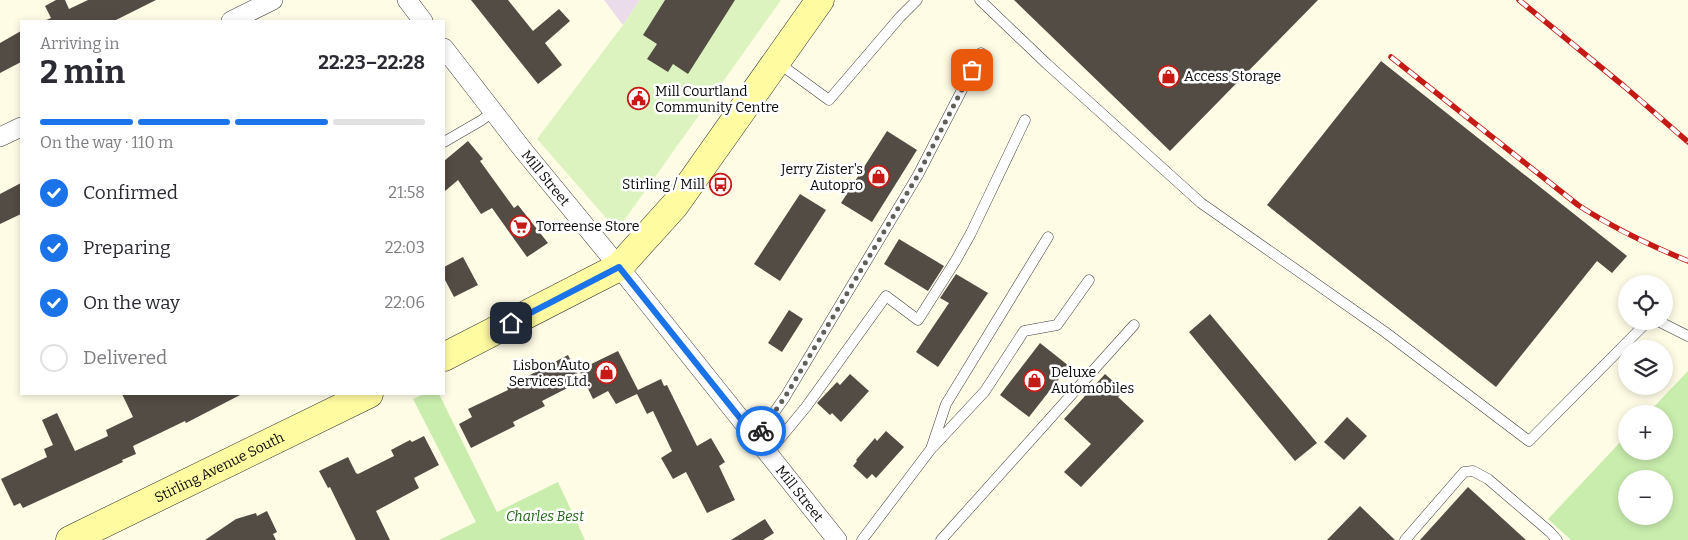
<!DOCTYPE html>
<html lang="en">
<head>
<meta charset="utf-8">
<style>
	body { margin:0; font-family:Bitter,serif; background:#f7f7f7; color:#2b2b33; height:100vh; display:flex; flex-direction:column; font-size:19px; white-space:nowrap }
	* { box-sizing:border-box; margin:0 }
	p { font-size:16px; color:#7c7c81 }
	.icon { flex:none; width:28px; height:28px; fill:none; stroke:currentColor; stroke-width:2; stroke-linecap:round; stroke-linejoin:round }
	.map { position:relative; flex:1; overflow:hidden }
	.side { position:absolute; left:20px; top:20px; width:425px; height:375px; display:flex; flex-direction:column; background:#fff; border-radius:0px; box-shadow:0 2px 8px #0003 }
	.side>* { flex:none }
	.controls { position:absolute; left:1618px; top:275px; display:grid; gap:10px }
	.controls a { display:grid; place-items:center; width:55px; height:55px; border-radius:50%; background:#fff; box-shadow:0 2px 8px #0003; font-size:25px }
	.pin { position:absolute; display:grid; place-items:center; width:42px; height:42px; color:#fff; margin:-21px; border-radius:10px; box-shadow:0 2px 8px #0006 }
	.courier { position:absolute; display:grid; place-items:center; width:50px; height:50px; margin:-25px; border:4px solid #1a73e8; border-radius:50%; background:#fff; color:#222; box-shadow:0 1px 6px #0007 }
	.head em { font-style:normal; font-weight:700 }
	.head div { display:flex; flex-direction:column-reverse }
	.head { display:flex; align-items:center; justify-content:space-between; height:85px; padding:0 20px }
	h1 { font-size:32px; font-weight:700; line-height:38px }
	.bar { display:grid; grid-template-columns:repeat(4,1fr); gap:8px 5px; align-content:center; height:60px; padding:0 20px }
	.bar i { height:6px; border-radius:4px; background:#e1e1e2 }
	.bar .on { background:#1a73e8 }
	.bar p { grid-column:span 4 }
	ol { padding:0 20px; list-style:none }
	li { display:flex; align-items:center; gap:15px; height:55px }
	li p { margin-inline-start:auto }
	li .icon { padding:5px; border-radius:50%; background:#1a73e8; color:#fff; stroke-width:4 }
	li:last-child { color:#7c7c81 }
	li i { width:28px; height:28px; border:2px solid #e1e1e2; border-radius:50% }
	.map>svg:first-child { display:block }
	.industrial { fill:#eadcea }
	.green { fill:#c9edad; fill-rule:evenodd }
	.pitch { fill:#ddf3bf }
	.building { fill:#534c45 }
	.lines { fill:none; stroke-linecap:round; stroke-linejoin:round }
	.lane-casing { stroke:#3d3d3d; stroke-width:11 }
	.street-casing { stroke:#3d3d3d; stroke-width:20 }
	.secondary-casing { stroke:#2c2c2c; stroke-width:29 }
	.lane { stroke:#fff; stroke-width:10 }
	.street { stroke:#fff; stroke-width:19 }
	.secondary { stroke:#fffba1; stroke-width:28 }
	.rail-casing { stroke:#c61a16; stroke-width:5.5 }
	.rail { stroke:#fff; stroke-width:4; stroke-dasharray:11; stroke-linecap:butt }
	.done { stroke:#605f57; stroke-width:5; stroke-dasharray:0 9 }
	.route { stroke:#1a73e8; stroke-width:6 }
	.labels { text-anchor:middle; stroke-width:5; stroke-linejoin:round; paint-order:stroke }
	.poi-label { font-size:14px; fill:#0a0a0a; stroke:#fff; text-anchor:start }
	.street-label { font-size:14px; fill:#0a0a0a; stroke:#fff }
	.park-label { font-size:14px; font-style:italic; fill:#206615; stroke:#fff }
</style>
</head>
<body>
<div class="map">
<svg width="1688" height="540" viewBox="0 0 1688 540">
	<rect width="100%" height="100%" fill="#fffce6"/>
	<path class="industrial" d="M604,0H640L623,25Z"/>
	<path class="green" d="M1688,371V540H1571L1548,519L1626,436V451H1664V414H1647ZM1626,479H1664V516H1626Z
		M424,394H439L497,512L558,482L585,540H439L476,522L413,399Z"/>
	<path class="pitch" d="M640,0H781L623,222L607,219L537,139L623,25Z"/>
	<path class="building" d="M56,0H65L69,9L88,0H156L114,21H44L51,18L45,6Z
		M471,0H508L533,31L559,9L570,21L545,43L562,65L538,84Z
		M665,0H735L688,74L673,64L668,72L647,59L657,44L643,35Z
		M1014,0H1318L1170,151Z
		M21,31V62L0,73V43Z
		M1381,61L1627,256L1612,273L1597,261L1496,387L1267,205Z
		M887,131L917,150L872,222L841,203Z
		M468,141L483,159L480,161L514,208L518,205L548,243L527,257L492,208L481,214L458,180L444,192V161Z
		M21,183V214L0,224V194Z
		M800,194L826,210L780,281L754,264Z
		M899,239L944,266L928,291L884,264Z
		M463,257L478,285L454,297L444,278V267Z
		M956,274L988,293L938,367L916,352L949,303L940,298Z
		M789,310L803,319L782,352L768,343Z
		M1210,314L1317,443L1295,461L1189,332Z
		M1040,343L1069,366L1029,417L1000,395Z
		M618,351L638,390L661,379L664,386L667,385L697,446L711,438L725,462L719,466L735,500L707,513L686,472L673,479L661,458L672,451L653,411L647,414L637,394L616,404L608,391L593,399L579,370Z
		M568,355L581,381L542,401L545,406L513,422L515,426L471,448L459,424L472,417L468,409L508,390L507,387Z
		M850,374L869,391L841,422L832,413L830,415L817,403L837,382L840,385Z
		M1105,374L1124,391L1118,397L1144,421L1081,487L1064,472L1091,444L1064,419Z
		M122,394H242L186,423L185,421L133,446L136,454L122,460L123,462L23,508L20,503L14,506L1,479L47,457L44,449L53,445L42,420L57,413L75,451L108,436L106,430L133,417Z
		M1347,417L1367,436L1344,460L1324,442Z
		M886,431L904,447L876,478L872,474L867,479L853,466L857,461L856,460L875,438L877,441Z
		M424,436L439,465L414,478L419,488L376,511L390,540H356L330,487L328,488L319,471L348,457L356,473L358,474L394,456L391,450L410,440L412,442Z
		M1468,487L1526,540H1420Z
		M1360,506L1395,540H1327Z
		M267,511L277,532L273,534L276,540H205L236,519L256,513L257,516Z
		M765,519L774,533L763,540H731Z"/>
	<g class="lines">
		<defs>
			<path id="lane" d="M980,0L1047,64L1201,203L1385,332L1529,441L1648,321
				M777,62L829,100L900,17L917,0
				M444,142L482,120L493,111
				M1658,321L1688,336
				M756,438L785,397L918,175L981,53
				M933,447L985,391L1024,331L1057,325L1089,280
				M768,453L806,407L886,296L918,320L956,260L971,233L1025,120
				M862,540L931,449L946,404L1048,237
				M941,540L1134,325
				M1405,540L1464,472L1473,471L1488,479L1550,532L1557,540"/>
			<g id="street">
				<path d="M407,0L423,21"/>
				<path d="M231,21L273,0"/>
				<path id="s1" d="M444,48L523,150L619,267L837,540"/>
				<path d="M0,137L21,127"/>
			</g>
			<g id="secondary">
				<path d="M444,357L619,267L675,205L820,0"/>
				<path id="s2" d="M70,540L369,394"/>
			</g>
		</defs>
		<use href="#lane" class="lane-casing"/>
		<use href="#street" class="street-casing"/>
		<use href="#secondary" class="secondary-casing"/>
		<use href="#lane" class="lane"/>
		<use href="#street" class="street"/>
		<use href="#secondary" class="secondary"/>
		<defs>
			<path id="rail" d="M1519,0L1625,87L1688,142
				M1391,57L1578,205C1613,228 1649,245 1688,261"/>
		</defs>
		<use href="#rail" class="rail-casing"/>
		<use href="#rail" class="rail"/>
	</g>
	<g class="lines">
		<path class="done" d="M761,431L785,397L918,175L972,70"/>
		<path class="route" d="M511,323L619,267L756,438L761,431"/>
	</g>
	<defs>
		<symbol id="shop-ring" viewBox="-11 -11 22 22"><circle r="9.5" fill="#fff" stroke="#c61a16" stroke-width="1.5"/><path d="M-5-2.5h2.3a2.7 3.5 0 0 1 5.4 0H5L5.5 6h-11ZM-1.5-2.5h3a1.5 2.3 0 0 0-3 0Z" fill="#c61a16"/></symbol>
		<symbol id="civic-ring" viewBox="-11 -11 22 22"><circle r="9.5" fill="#fff" stroke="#c61a16" stroke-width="1.5"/><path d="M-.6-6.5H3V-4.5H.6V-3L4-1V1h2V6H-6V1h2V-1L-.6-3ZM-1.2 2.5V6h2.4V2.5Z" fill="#c61a16"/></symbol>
		<symbol id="bus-ring" viewBox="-11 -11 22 22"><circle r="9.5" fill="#fff" stroke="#c61a16" stroke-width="1.5"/><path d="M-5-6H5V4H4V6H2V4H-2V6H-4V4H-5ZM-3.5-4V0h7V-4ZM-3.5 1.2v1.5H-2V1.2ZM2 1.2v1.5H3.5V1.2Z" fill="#c61a16"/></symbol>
		<symbol id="supermarket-ring" viewBox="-11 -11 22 22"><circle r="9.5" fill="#fff" stroke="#c61a16" stroke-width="1.5"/><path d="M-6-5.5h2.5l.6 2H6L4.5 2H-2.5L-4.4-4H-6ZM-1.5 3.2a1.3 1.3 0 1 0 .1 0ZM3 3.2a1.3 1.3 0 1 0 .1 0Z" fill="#c61a16"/></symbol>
	</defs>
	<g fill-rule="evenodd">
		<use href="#shop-ring" x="1156" y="64" width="25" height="25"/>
		<use href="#civic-ring" x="626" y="86" width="25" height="25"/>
		<use href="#shop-ring" x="866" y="164" width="25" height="25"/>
		<use href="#bus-ring" x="708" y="172" width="25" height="25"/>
		<use href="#supermarket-ring" x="508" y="214" width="25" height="25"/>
		<use href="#shop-ring" x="594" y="360" width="25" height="25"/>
		<use href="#shop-ring" x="1022" y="368" width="25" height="25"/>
	</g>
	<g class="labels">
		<g class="poi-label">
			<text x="1184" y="81">Access Storage</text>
			<text x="655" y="96">Mill Courtland<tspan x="655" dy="16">Community Centre</tspan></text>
			<text x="863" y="174" text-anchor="end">Jerry Zister's<tspan x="863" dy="16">Autopro</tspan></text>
			<text x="705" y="189" text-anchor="end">Stirling / Mill</text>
			<text x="536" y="231">Torreense Store</text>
			<text x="590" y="370" text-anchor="end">Lisbon Auto<tspan x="590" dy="16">Services Ltd.</tspan></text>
			<text x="1051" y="377">Deluxe<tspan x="1051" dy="16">Automobiles</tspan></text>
		</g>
		<g class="street-label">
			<text dy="5" stroke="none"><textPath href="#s1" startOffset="165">Mill Street</textPath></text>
			<text dy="5" stroke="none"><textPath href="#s2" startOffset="166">Stirling Avenue South</textPath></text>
			<text dy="5" stroke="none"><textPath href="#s1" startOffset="570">Mill Street</textPath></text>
		</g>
		<g class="park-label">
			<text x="545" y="521">Charles Best</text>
		</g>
	</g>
</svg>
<div class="controls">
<a><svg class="icon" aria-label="locate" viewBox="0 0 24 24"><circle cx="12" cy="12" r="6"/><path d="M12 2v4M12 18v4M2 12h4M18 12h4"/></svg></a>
<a><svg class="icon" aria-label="layers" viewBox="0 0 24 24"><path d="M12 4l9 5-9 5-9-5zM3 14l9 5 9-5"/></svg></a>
<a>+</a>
<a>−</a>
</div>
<div class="pin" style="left:972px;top:70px;background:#ea580c"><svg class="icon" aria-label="bag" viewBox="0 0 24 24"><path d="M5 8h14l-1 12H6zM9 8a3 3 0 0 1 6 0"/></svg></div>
<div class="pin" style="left:511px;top:323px;background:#1f2937"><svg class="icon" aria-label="home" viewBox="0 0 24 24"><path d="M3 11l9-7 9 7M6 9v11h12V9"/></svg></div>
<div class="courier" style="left:761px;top:431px"><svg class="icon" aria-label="bike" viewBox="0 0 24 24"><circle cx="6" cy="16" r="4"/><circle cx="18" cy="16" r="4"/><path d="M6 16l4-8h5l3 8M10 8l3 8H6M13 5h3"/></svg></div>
<section class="side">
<div class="head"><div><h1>2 min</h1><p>Arriving in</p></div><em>22:23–22:28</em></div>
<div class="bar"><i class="on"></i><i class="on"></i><i class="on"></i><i></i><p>On the way · 110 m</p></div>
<ol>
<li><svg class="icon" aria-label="check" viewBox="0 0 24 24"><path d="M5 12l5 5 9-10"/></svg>Confirmed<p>21:58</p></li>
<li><svg class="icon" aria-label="check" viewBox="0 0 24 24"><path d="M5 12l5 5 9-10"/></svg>Preparing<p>22:03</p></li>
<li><svg class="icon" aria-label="check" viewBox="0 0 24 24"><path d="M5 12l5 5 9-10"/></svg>On the way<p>22:06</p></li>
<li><i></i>Delivered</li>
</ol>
</section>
</div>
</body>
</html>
